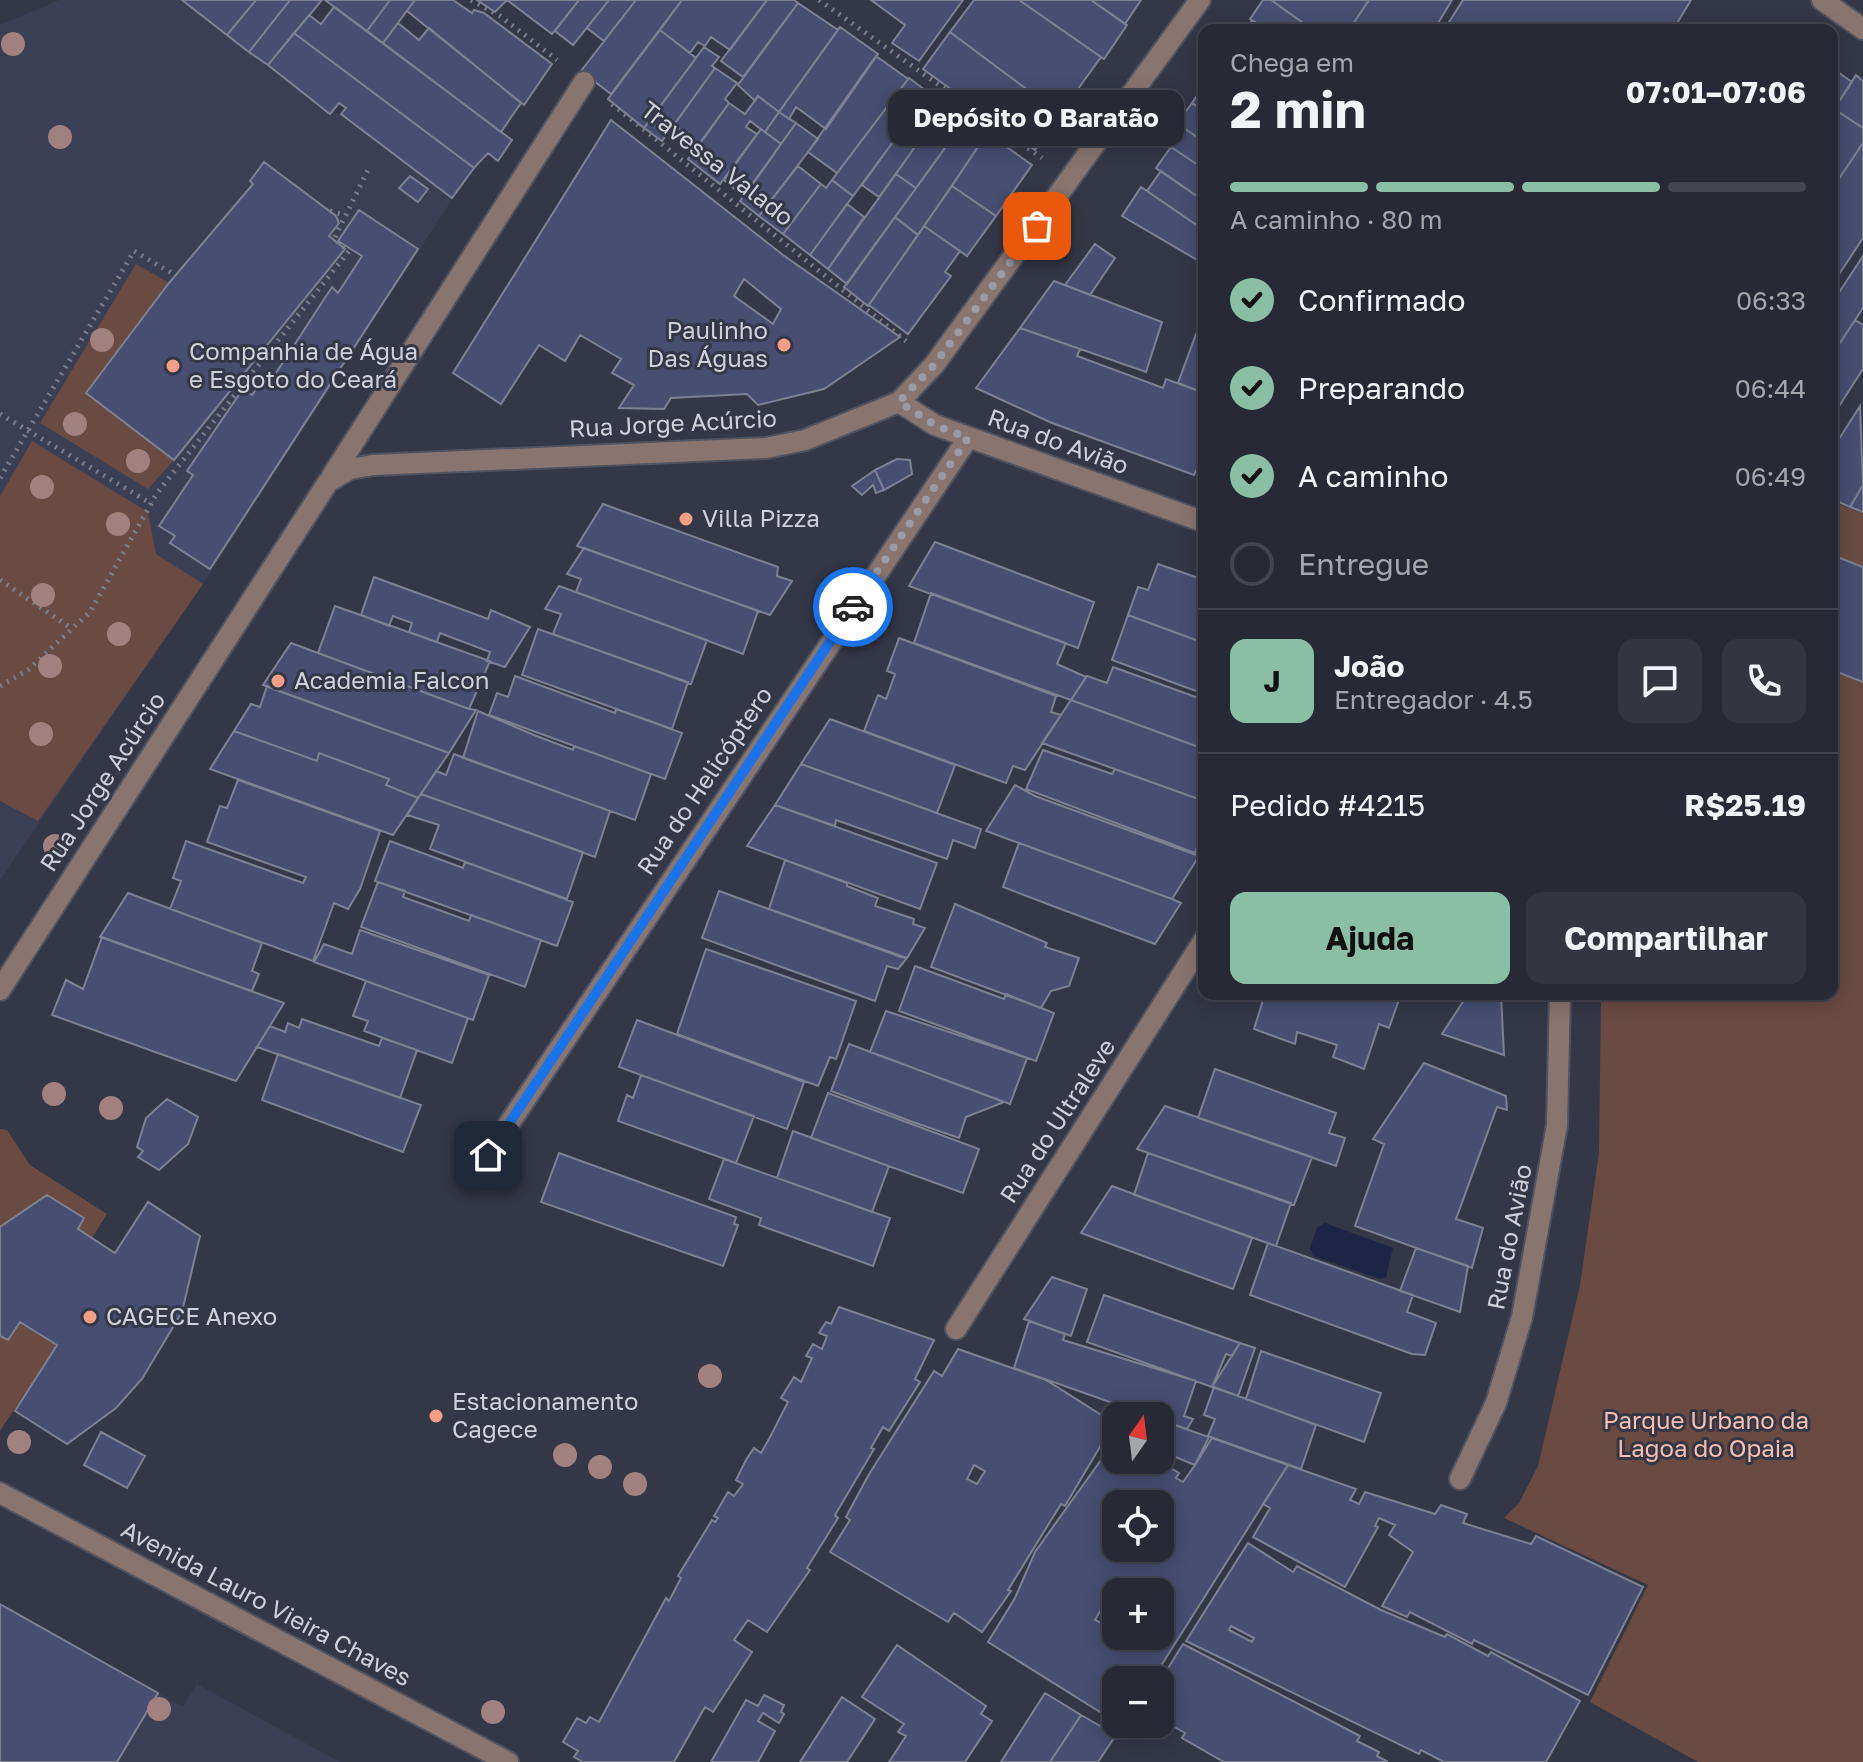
<!DOCTYPE html>
<html lang="pt">
<head>
<meta charset="utf-8">
<style>
	body { margin:0; font-family:"Golos Text",sans-serif; background:#333540; color:#f1f3f6; height:100vh; display:flex; flex-direction:column; font-size:30px; white-space:nowrap }
	* { box-sizing:border-box; margin:0 }
	p { font-size:26px; color:#a4a6ac }
	.icon { flex:none; width:44px; height:44px; fill:none; stroke:currentColor; stroke-width:2; stroke-linecap:round; stroke-linejoin:round }
	.map { position:relative; flex:1; overflow:hidden }
	.sheet { position:absolute; left:1198px; top:24px; width:640px; height:976px; display:flex; flex-direction:column; background:#272934; border-radius:16px; box-shadow:0 4px 20px #0003,0 0 0 2px #43454f }
	.sheet>* { flex:none }
	.needle { width:52px; rotate:14deg }
	.buttons { position:absolute; left:1102px; top:1402px; display:grid; gap:16px }
	.buttons a { display:grid; place-items:center; width:72px; height:72px; border-radius:16px; background:#272934; box-shadow:0 4px 20px #0003,0 0 0 2px #43454f; font-size:40px }
	.pin { position:absolute; display:grid; place-items:center; width:68px; height:68px; color:#fff; margin:-34px; border-radius:16px; box-shadow:0 4px 12px #0006 }
	.courier { position:absolute; display:grid; place-items:center; width:80px; height:80px; margin:-40px; border:6px solid #1a73e8; border-radius:50%; background:#fff; color:#222; box-shadow:0 2px 10px #0007 }
	.bubble { position:absolute; height:56px; border-radius:16px; background:#272934; box-shadow:0 4px 20px #0003,0 0 0 2px #43454f; font-size:26px; font-weight:700; line-height:56px; text-align:center }
	.headline em { font-style:normal; font-weight:700 }
	.headline div { display:flex; flex-direction:column-reverse }
	.headline { display:flex; align-items:center; justify-content:space-between; height:136px; padding:0 32px }
	h1 { font-size:52px; font-weight:700; line-height:60px }
	.bar { display:grid; grid-template-columns:repeat(4,1fr); gap:12px 8px; align-content:center; height:96px; padding:0 32px }
	.bar i { height:10px; border-radius:6px; background:#43454f }
	.bar .on { background:#8abfa5 }
	.bar p { grid-column:span 4 }
	.line { display:flex; align-items:center; gap:20px; padding:0 32px; border-top:2px solid #43454f }
	.line div { flex:1 }
	.round { display:grid; place-items:center; flex:none; width:84px; height:84px; border-radius:16px; background:#333540 }
	ol { padding:0 32px; list-style:none }
	li { display:flex; align-items:center; gap:24px; height:88px }
	li p { margin-inline-start:auto }
	li .icon { padding:8px; border-radius:50%; background:#8abfa5; color:#111; stroke-width:4 }
	li:last-child { color:#a4a6ac }
	li i { width:44px; height:44px; border:4px solid #43454f; border-radius:50% }
	.cta { display:flex; gap:16px; margin-top:auto; padding:16px 32px }
	.cta a { flex:1; height:92px; border-radius:16px; background:#8abfa5; color:#111; font-size:32px; font-weight:700; line-height:92px; text-align:center }
	.cta a+a { background:#333540; color:#f1f3f6 }
	.map>svg:first-child { display:block }
	.built { fill:#3a3f53 }
	.green { fill:#694b43 }
	.water { fill:#1e2443 }
	.building { fill:#474e71; stroke:#7d8192; stroke-width:2; fill-rule:evenodd }
	.lines { fill:none; stroke-linecap:round; stroke-linejoin:round }
	.minor-casing { stroke:#505360; stroke-width:24 }
	.path { stroke:#7b7e8a; stroke-width:5; stroke-dasharray:2 6; stroke-linecap:butt }
	.minor { stroke:#897570; stroke-width:20 }
	.tree { fill:#a0817f }
	.done { stroke:#999ba6; stroke-width:8; stroke-dasharray:0 14.4 }
	.route { stroke:#1a73e8; stroke-width:10 }
	.poi-dot { fill:#f49e88; stroke:#343745; stroke-width:3 }
	.labels { text-anchor:middle; stroke-width:6; stroke-linejoin:round; paint-order:stroke }
	.street-label { font-size:24px; fill:#cfd1da; stroke:#343745 }
	.poi-label { font-size:24px; fill:#cfd1da; stroke:#343745; text-anchor:start }
	.park-label { font-size:24px; fill:#f8beaf; stroke:#343745 }
</style>
</head>
<body>
<div class="map">
<svg width="1863" height="1762" viewBox="0 0 1863 1762">
	<rect width="100%" height="100%" fill="#343745"/>
	<path class="built" d="M59,0H184L453,198L203,584L0,880V25Z
		M0,1604L183,1707L197,1684L340,1762H0Z"/>
	<path class="green" d="M136,264L169,283L86,393L174,460L148,489L40,423Z
		M32,441L148,512L156,554L203,584L38,821L0,801V496Z
		M1832,502L1863,513V1762H1698L1590,1702L1648,1585L1504,1518L1519,1503L1538,1466L1580,1285L1599,1153L1601,994H1832Z
		M0,1129L7,1130L30,1165L107,1214L92,1238L78,1229L84,1218L47,1196L0,1227Z
		M20,1322L57,1345L0,1431V1336L8,1340Z"/>
	<path class="water" d="M1325,1223L1393,1248L1386,1277L1380,1279L1313,1256L1310,1248L1317,1228Z"/>
	<path class="building" d="M182,0H256L227,35Z
		M256,0H290L249,52L227,35Z
		M290,0H322L268,65L249,52Z
		M325,0H390L367,31Z
		M390,0H415L383,43L367,31Z
		M415,0H453L472,13L474,10L484,13L552,64L524,105L407,11Z
		M477,0H507L495,12Z
		M507,0H579L552,34Z
		M579,0H609L573,45L555,31Z
		M609,0H636L604,41L587,28Z
		M636,0H682L611,94L581,71Z
		M682,0H767L730,50L711,37L705,46L698,42L690,53L660,30Z
		M767,0H794L798,3L743,77L721,61Z
		M871,0H963L919,61L892,43L905,25Z
		M974,0H1019L1101,57L1060,114L950,32Z
		M1019,0H1091L1127,25L1104,59Z
		M1091,0H1141L1125,24Z
		M1263,0H1271L1313,30H1267L1250,19Z
		M1271,0H1369L1349,30H1313Z
		M1369,0H1452L1434,30H1349Z
		M1463,0H1691L1673,30H1444Z
		M798,3L838,30L779,112L758,96L755,101L738,85Z
		M334,7L512,140L498,161L488,153L474,168L294,33L309,15L321,24Z
		M1252,20L1267,30H1246Z
		M398,23L419,40L429,28L521,103L501,132L383,43Z
		M840,27L878,54L826,129L796,107L789,119L779,112Z
		M660,30L696,58L644,128L608,99Z
		M950,32L1060,114L1035,150L923,69Z
		M294,33L474,168L452,198L341,114L346,108L339,103L330,114L268,65Z
		M704,47L719,57L712,66L715,68L662,141L644,128Z
		M876,56L908,79L837,173L808,152Z
		M715,68L737,83L725,99L729,103L699,145L674,125Z
		M1832,68L1852,82L1832,112Z
		M1856,75L1863,81V128L1834,109Z
		M909,78L929,93L853,196L832,180Z
		M1204,85V111L1192,103Z
		M758,96L779,112L765,132L750,121L746,127L757,134L720,184L688,159L729,103L745,114Z
		M923,100L940,112L879,197L862,185Z
		M946,102L967,117L916,188L896,174Z
		M1192,103L1204,111V142L1177,123Z
		M1834,109L1863,128V143L1832,189Z
		M779,112L796,123L781,144L765,132Z
		M611,120L783,255L900,337L824,389L758,405L747,394L671,398L664,409L619,408L634,385L612,373L621,359L580,335L565,361L539,345L501,404L453,373ZM744,279L781,309L773,324L734,296Z
		M964,122L985,137L918,235L895,217Z
		M796,123L818,139L759,216L740,201Z
		M1184,128L1204,142V169L1171,147Z
		M761,129L781,144L744,197L724,180Z
		M987,133L1032,165L996,216L952,186Z
		M1863,143V238L1832,285V189Z
		M1171,147L1204,169V201L1156,168Z
		M264,162L336,216L339,223L329,236L345,249L174,460L86,393L169,283L253,184L250,181Z
		M798,166L821,184L783,234L759,216Z
		M1161,171L1204,201V230L1147,191Z
		M896,174L916,188L847,284L828,269Z
		M410,176L428,189L418,202L399,188Z
		M832,180L853,196L810,255L783,234L821,184L826,188Z
		M952,186L996,216L967,256L924,226Z
		M1141,187L1204,230V264L1122,216Z
		M847,204L864,217L828,269L810,255Z
		M359,210L418,249L210,569L170,543L175,536L159,526L193,475L187,471L243,389L252,395L266,375L272,379L332,287L338,293L362,256L338,241Z
		M895,217L918,235L868,306L844,287Z
		M924,226L960,251L945,272L951,276L908,334L869,305Z
		M1095,244L1115,258L1090,295L1065,285Z
		M1863,256V308L1832,355V303Z
		M1054,281L1162,322L1146,372L1020,328Z
		M1855,320L1863,325V369L1832,417V355Z
		M1020,328L1080,349L1077,356L1163,388L1166,379L1204,393V474L1196,471L1194,475L1052,423L976,388Z
		M1196,334L1204,337V393L1178,383Z
		M1860,406L1863,485L1850,507L1832,499V450Z
		M897,459L910,460L912,474L884,490L875,470Z
		M875,470L884,490L876,493L873,485L862,495L852,486Z
		M1863,485V512L1850,507Z
		M603,504L778,567L777,576L792,581L770,615L577,546Z
		M935,542L1094,602L1078,648L909,586Z
		M584,548L758,611L743,654L576,592L581,579L567,574Z
		M1835,556L1863,567V682L1832,670Z
		M1158,564L1204,580V643L1128,615L1138,587L1148,590Z
		M374,577L488,619L491,610L530,627L505,667L487,661L490,652L440,633L437,642L409,632L412,623L393,616L389,626L361,615Z
		M559,586L707,640L691,684L553,634L561,614L545,609Z
		M931,593L1066,643L1057,664L1086,677L1071,700L914,643Z
		M335,606L490,661L469,709L318,653Z
		M1128,615L1204,643V694L1112,660Z
		M538,629L688,682L672,729L522,675Z
		M899,638L1056,696L1051,712L1061,715L1025,770L1013,766L1006,783L864,731L878,695L886,699L895,674L887,671Z
		M291,643L469,709L476,710L449,753L263,685Z
		M1113,667L1204,700V749L1071,700L1087,676L1107,683Z
		M515,676L615,713L616,709L682,733L665,779L489,715L497,693L508,697Z
		M267,686L276,690L449,753L418,798L386,785L389,779L319,753L317,761L234,731L251,704L260,707Z
		M1071,700L1204,749V801L1042,743Z
		M478,711L534,735L573,750L574,746L651,774L635,820L463,758Z
		M830,719L955,765L937,813L801,764Z
		M234,731L317,761L319,753L389,779L386,785L418,798L393,835L210,769Z
		M1043,750L1112,774L1115,769L1204,801V827L1195,853L1026,789Z
		M454,754L610,811L595,857L421,794L436,771L446,775Z
		M801,764L981,829L975,848L953,840L947,859L836,820L835,826L775,805Z
		M238,780L380,831L360,889L348,909L334,903L313,961L170,909L181,881L173,878L186,841L303,883L306,877L207,842L220,806L227,808Z
		M1015,785L1035,796L1199,856L1172,899L986,831Z
		M421,794L583,852L567,899L430,849L439,825L407,815Z
		M775,805L937,863L920,909L747,846Z
		M390,841L463,868L465,862L573,902L557,946L375,881Z
		M1019,843L1172,899L1181,903L1155,944L1058,908L1003,887Z
		M785,860L847,883V886L878,898L875,906L914,919L913,924L925,928L907,958L769,909Z
		M378,882L405,891L403,897L469,921L471,915L541,940L525,987L361,927Z
		M719,891L901,957L907,958L898,969L887,966L875,1001L856,994L702,938Z
		M128,893L262,943L252,971L259,974L252,991L100,937Z
		M955,904L1047,943L1045,947L1079,958L1069,986L1051,991L1041,1008L931,967Z
		M360,930L489,975L473,1020L314,962L324,944L352,954Z
		M102,937L284,1003L236,1081L52,1015L66,980L83,989Z
		M706,949L856,1001L836,1059L830,1057L818,1086L677,1034Z
		M915,966L1004,999L1006,994L1054,1013L1036,1061L899,1011Z
		M366,981L468,1018L452,1063L364,1031L368,1021L353,1016Z
		M1265,994H1401L1389,1028L1379,1024L1364,1069L1333,1057L1337,1045L1297,1032L1295,1044L1254,1029Z
		M1468,994H1501L1504,1055L1442,1034Z
		M886,1011L1027,1058L1010,1104L870,1052Z
		M302,1019L379,1046L382,1038L417,1050L400,1098L257,1047L270,1026L285,1032L288,1023L299,1028Z
		M637,1020L804,1082L787,1129L619,1067Z
		M849,1044L868,1051L1004,1102L966,1117L959,1138L910,1121L831,1091Z
		M278,1054L421,1105L403,1152L262,1100Z
		M1424,1063L1506,1096L1507,1110L1497,1107L1456,1219L1483,1228L1472,1268L1355,1226L1384,1144L1373,1139Z
		M1215,1069L1336,1113L1329,1133L1345,1138L1336,1166L1198,1118Z
		M641,1075L754,1116L736,1163L618,1121L627,1095L633,1098Z
		M828,1093L979,1149L963,1193L811,1138Z
		M167,1099L198,1117L188,1144L159,1170L138,1157L143,1151L137,1147L146,1118Z
		M1165,1106L1312,1157L1294,1205L1137,1149Z
		M793,1131L889,1166L872,1212L777,1178Z
		M559,1153L736,1217L734,1224L738,1225L723,1266L541,1202Z
		M1148,1153L1291,1203L1276,1246L1134,1195Z
		M724,1159L890,1218L873,1266L759,1225L761,1218L709,1199Z
		M1112,1186L1252,1238L1233,1289L1081,1233Z
		M47,1195L84,1218L78,1229L115,1253L148,1202L200,1236L182,1312L142,1379L116,1408L67,1444L15,1411L57,1345L20,1322L8,1340L0,1336V1227Z
		M1268,1243L1413,1295L1407,1312L1436,1323L1425,1355L1412,1354L1250,1295Z
		M1416,1248L1468,1266L1460,1312L1400,1291Z
		M1052,1277L1087,1289L1071,1336L1024,1319Z
		M1104,1295L1237,1342L1240,1343L1232,1356L1226,1354L1212,1387L1087,1342Z
		M839,1307L934,1340L915,1379L920,1382L889,1431L883,1427L871,1448L874,1449L835,1515L838,1518L807,1568L810,1570L767,1632L748,1620L734,1640L752,1652L713,1712L705,1707L674,1762H583L574,1757L578,1751L563,1742L577,1718L586,1723L590,1717L599,1722L666,1598L669,1601L681,1578L678,1576L712,1520L715,1522L718,1518L714,1516L728,1492L734,1496L743,1484L736,1480L746,1460L754,1448L761,1453L769,1439L788,1402L781,1398L794,1377L801,1382L812,1358L806,1356L813,1344L822,1349L827,1336L819,1333L826,1322L831,1324Z
		M1029,1321L1065,1334L1063,1340L1196,1381L1184,1416L1193,1419L1187,1429L1160,1420V1416H1149L1014,1368Z
		M1240,1343L1255,1348L1238,1396L1212,1387Z
		M958,1349L1046,1380L1114,1423L1065,1506L1061,1504L1008,1590L1011,1591L982,1632L954,1613L948,1622L830,1552L850,1520L846,1517L868,1476L934,1371L942,1376ZM974,1465L985,1471L977,1484L967,1479Z
		M1261,1351L1381,1393L1364,1442L1246,1399Z
		M1214,1387L1316,1425L1301,1469L1208,1436L1215,1419L1204,1415Z
		M1124,1407L1142,1413L1149,1416H1123Z
		M1160,1420L1209,1437L1195,1465L1212,1438L1288,1465L1152,1680H1116V1722L988,1642L1015,1598L1035,1552L1116,1439V1460H1160ZM1173,1456L1195,1465L1183,1482L1176,1478L1179,1473L1167,1466ZM1116,1504H1160V1512L1164,1505L1167,1507L1160,1517V1548H1116ZM1120,1577L1137,1589L1135,1592H1160V1636H1116V1619L1110,1627L1095,1620Z
		M101,1432L145,1456L127,1488L84,1465Z
		M1288,1465L1356,1489L1350,1500L1359,1504L1365,1492L1435,1514L1441,1505L1467,1514L1463,1523L1531,1544L1536,1536L1643,1587L1588,1695L1474,1640L1472,1644L1410,1612L1407,1617L1382,1606L1413,1552L1389,1535L1395,1525L1379,1518L1375,1526L1378,1527L1345,1587L1253,1537L1270,1508L1263,1504Z
		M1248,1543L1293,1572L1297,1566L1381,1610L1445,1637L1447,1634L1488,1656L1491,1652L1580,1701L1546,1762H1444L1421,1750L1419,1754L1186,1641ZM1231,1626L1254,1638L1252,1642L1229,1630Z
		M0,1604L158,1693L117,1762H0Z
		M1183,1644L1360,1736L1357,1741L1379,1752L1377,1756L1388,1762H1224L1182,1738L1185,1733L1169,1724L1166,1729L1158,1724L1160,1681Z
		M897,1645L986,1706L981,1714L992,1721L965,1762H889L906,1736L898,1732L904,1724L862,1697Z
		M1045,1693L1081,1715L1050,1762H1001Z
		M764,1695L784,1705L781,1712L784,1714L779,1723L763,1713L758,1721L775,1731L758,1762H711L746,1700L758,1706Z
		M842,1697L875,1719L847,1762H800Z
		M1081,1715L1116,1735L1098,1762H1050Z"/>
	<g class="lines">
		<defs>
			<path id="minor" d="M1822,0L1863,29
				M899,402L935,425L1204,522
				M332,476L584,82
				M0,990L328,482L350,469L373,465L766,448L805,440L899,402L934,365L1200,0
				M488,1155L968,438
				M956,1329L1204,940
				M1460,1479L1496,1403L1522,1317L1557,1125L1560,994
				M0,1493L508,1762"/>
		</defs>
		<use href="#minor" class="minor-casing"/>
		<path class="path" d="M471,0L500,16L557,60
			M819,0L1042,158
			M612,104L906,341
			M330,211L345,215
			M0,414L152,504
			M0,478L134,251L175,275
			M0,580L71,628
			M0,686L28,670L90,612L157,493L349,251L334,239L368,170"/>
		<use href="#minor" class="minor"/>
	</g>
	<g class="tree">
		<circle cx="13" cy="44" r="12"/>
		<circle cx="60" cy="137" r="12"/>
		<circle cx="102" cy="340" r="12"/>
		<circle cx="75" cy="424" r="12"/>
		<circle cx="138" cy="461" r="12"/>
		<circle cx="42" cy="487" r="12"/>
		<circle cx="118" cy="524" r="12"/>
		<circle cx="43" cy="595" r="12"/>
		<circle cx="119" cy="634" r="12"/>
		<circle cx="50" cy="666" r="12"/>
		<circle cx="41" cy="734" r="12"/>
		<circle cx="55" cy="846" r="12"/>
		<circle cx="54" cy="1094" r="12"/>
		<circle cx="111" cy="1108" r="12"/>
		<circle cx="710" cy="1376" r="12"/>
		<circle cx="19" cy="1442" r="12"/>
		<circle cx="565" cy="1455" r="12"/>
		<circle cx="600" cy="1467" r="12"/>
		<circle cx="635" cy="1484" r="12"/>
		<circle cx="159" cy="1709" r="12"/>
		<circle cx="493" cy="1712" r="12"/>
	</g>
	<g class="lines">
		<path class="done" d="M853,607L968,438L935,425L899,402L934,365L1037,226"/>
		<path class="route" d="M488,1155L853,607"/>
	</g>
	<g class="poi-dot">
		<circle cx="784" cy="345" r="8"/>
		<circle cx="173" cy="366" r="8"/>
		<circle cx="686" cy="519" r="8"/>
		<circle cx="278" cy="681" r="8"/>
		<circle cx="90" cy="1317" r="8"/>
		<circle cx="436" cy="1416" r="8"/>
	</g>
	<g class="labels">
		<g class="street-label">
			<text transform="translate(717 164) rotate(38)" y="8">Travessa Valado</text>
			<text transform="translate(673 424) rotate(-3)" y="8">Rua Jorge Acúrcio</text>
			<text transform="translate(1058 442) rotate(20)" y="8">Rua do Avião</text>
			<text transform="translate(705 781) rotate(-56)" y="8">Rua do Helicóptero</text>
			<text transform="translate(103 782) rotate(-57)" y="8">Rua Jorge Acúrcio</text>
			<text transform="translate(1058 1121) rotate(-57)" y="8">Rua do Ultraleve</text>
			<text transform="translate(1510 1237) rotate(-79)" y="8">Rua do Avião</text>
			<text transform="translate(266 1604) rotate(28)" y="8">Avenida Lauro Vieira Chaves</text>
		</g>
		<g class="poi-label">
			<text x="768" y="339" text-anchor="end">Paulinho<tspan x="768" dy="28">Das Águas</tspan></text>
			<text x="189" y="360">Companhia de Água<tspan x="189" dy="28">e Esgoto do Ceará</tspan></text>
			<text x="702" y="527">Villa Pizza</text>
			<text x="294" y="689">Academia Falcon</text>
			<text x="106" y="1325">CAGECE Anexo</text>
			<text x="452" y="1410">Estacionamento<tspan x="452" dy="28">Cagece</tspan></text>
		</g>
		<g class="park-label">
			<text x="1706" y="1429">Parque Urbano da<tspan x="1706" dy="28">Lagoa do Opaia</tspan></text>
		</g>
	</g>
</svg>
<div class="buttons">
<a><svg class="needle" viewBox="-14 -14 28 28"><path d="M0-13l5 13h-10z" fill="#e53935"/><path d="M0 13l5-13h-10z" fill="#a4a6ac"/></svg></a>
<a><svg class="icon" aria-label="locate" viewBox="0 0 24 24"><circle cx="12" cy="12" r="6"/><path d="M12 2v4M12 18v4M2 12h4M18 12h4"/></svg></a>
<a>+</a>
<a>−</a>
</div>
<div class="pin" style="left:1037px;top:226px;background:#ea580c"><svg class="icon" aria-label="bag" viewBox="0 0 24 24"><path d="M5 8h14l-1 12H6zM9 8a3 3 0 0 1 6 0"/></svg></div>
<div class="pin" style="left:488px;top:1155px;background:#1f2937"><svg class="icon" aria-label="home" viewBox="0 0 24 24"><path d="M3 11l9-7 9 7M6 9v11h12V9"/></svg></div>
<div class="courier" style="left:853px;top:607px"><svg class="icon" aria-label="car" viewBox="0 0 24 24"><path d="M5 17H2v-5l4-1 3-4h7l3 4 3 1v5h-3M9 17h6M6 11h13"/><circle cx="7" cy="17" r="2"/><circle cx="17" cy="17" r="2"/></svg></div>
<div class="bubble" style="left:888px;top:90px;width:296px">Depósito O Baratão</div>
<section class="sheet">
<div class="headline"><div><h1>2 min</h1><p>Chega em</p></div><em>07:01–07:06</em></div>
<div class="bar"><i class="on"></i><i class="on"></i><i class="on"></i><i></i><p>A caminho · 80 m</p></div>
<ol>
<li><svg class="icon" aria-label="check" viewBox="0 0 24 24"><path d="M5 12l5 5 9-10"/></svg>Confirmado<p>06:33</p></li>
<li><svg class="icon" aria-label="check" viewBox="0 0 24 24"><path d="M5 12l5 5 9-10"/></svg>Preparando<p>06:44</p></li>
<li><svg class="icon" aria-label="check" viewBox="0 0 24 24"><path d="M5 12l5 5 9-10"/></svg>A caminho<p>06:49</p></li>
<li><i></i>Entregue</li>
</ol>
<div class="line" style="height:144px"><b class="round" style="background:#8abfa5;color:#111">J</b><div><b>João</b><p>Entregador · 4.5</p></div><a class="round"><svg class="icon" aria-label="chat" viewBox="0 0 24 24"><path d="M4 5h16v11H9l-5 4z"/></svg></a><a class="round"><svg class="icon" aria-label="phone" viewBox="0 0 24 24"><path d="M5 4h4l2 5-3 2q2 4 5 5l2-3 5 2v4C11 20 4 13 5 4z"/></svg></a></div>
<div class="line" style="height:104px"><div>Pedido #4215</div><b>R$25.19</b></div>
<div class="cta"><a>Ajuda</a><a>Compartilhar</a></div>
</section>
</div>
</body>
</html>
